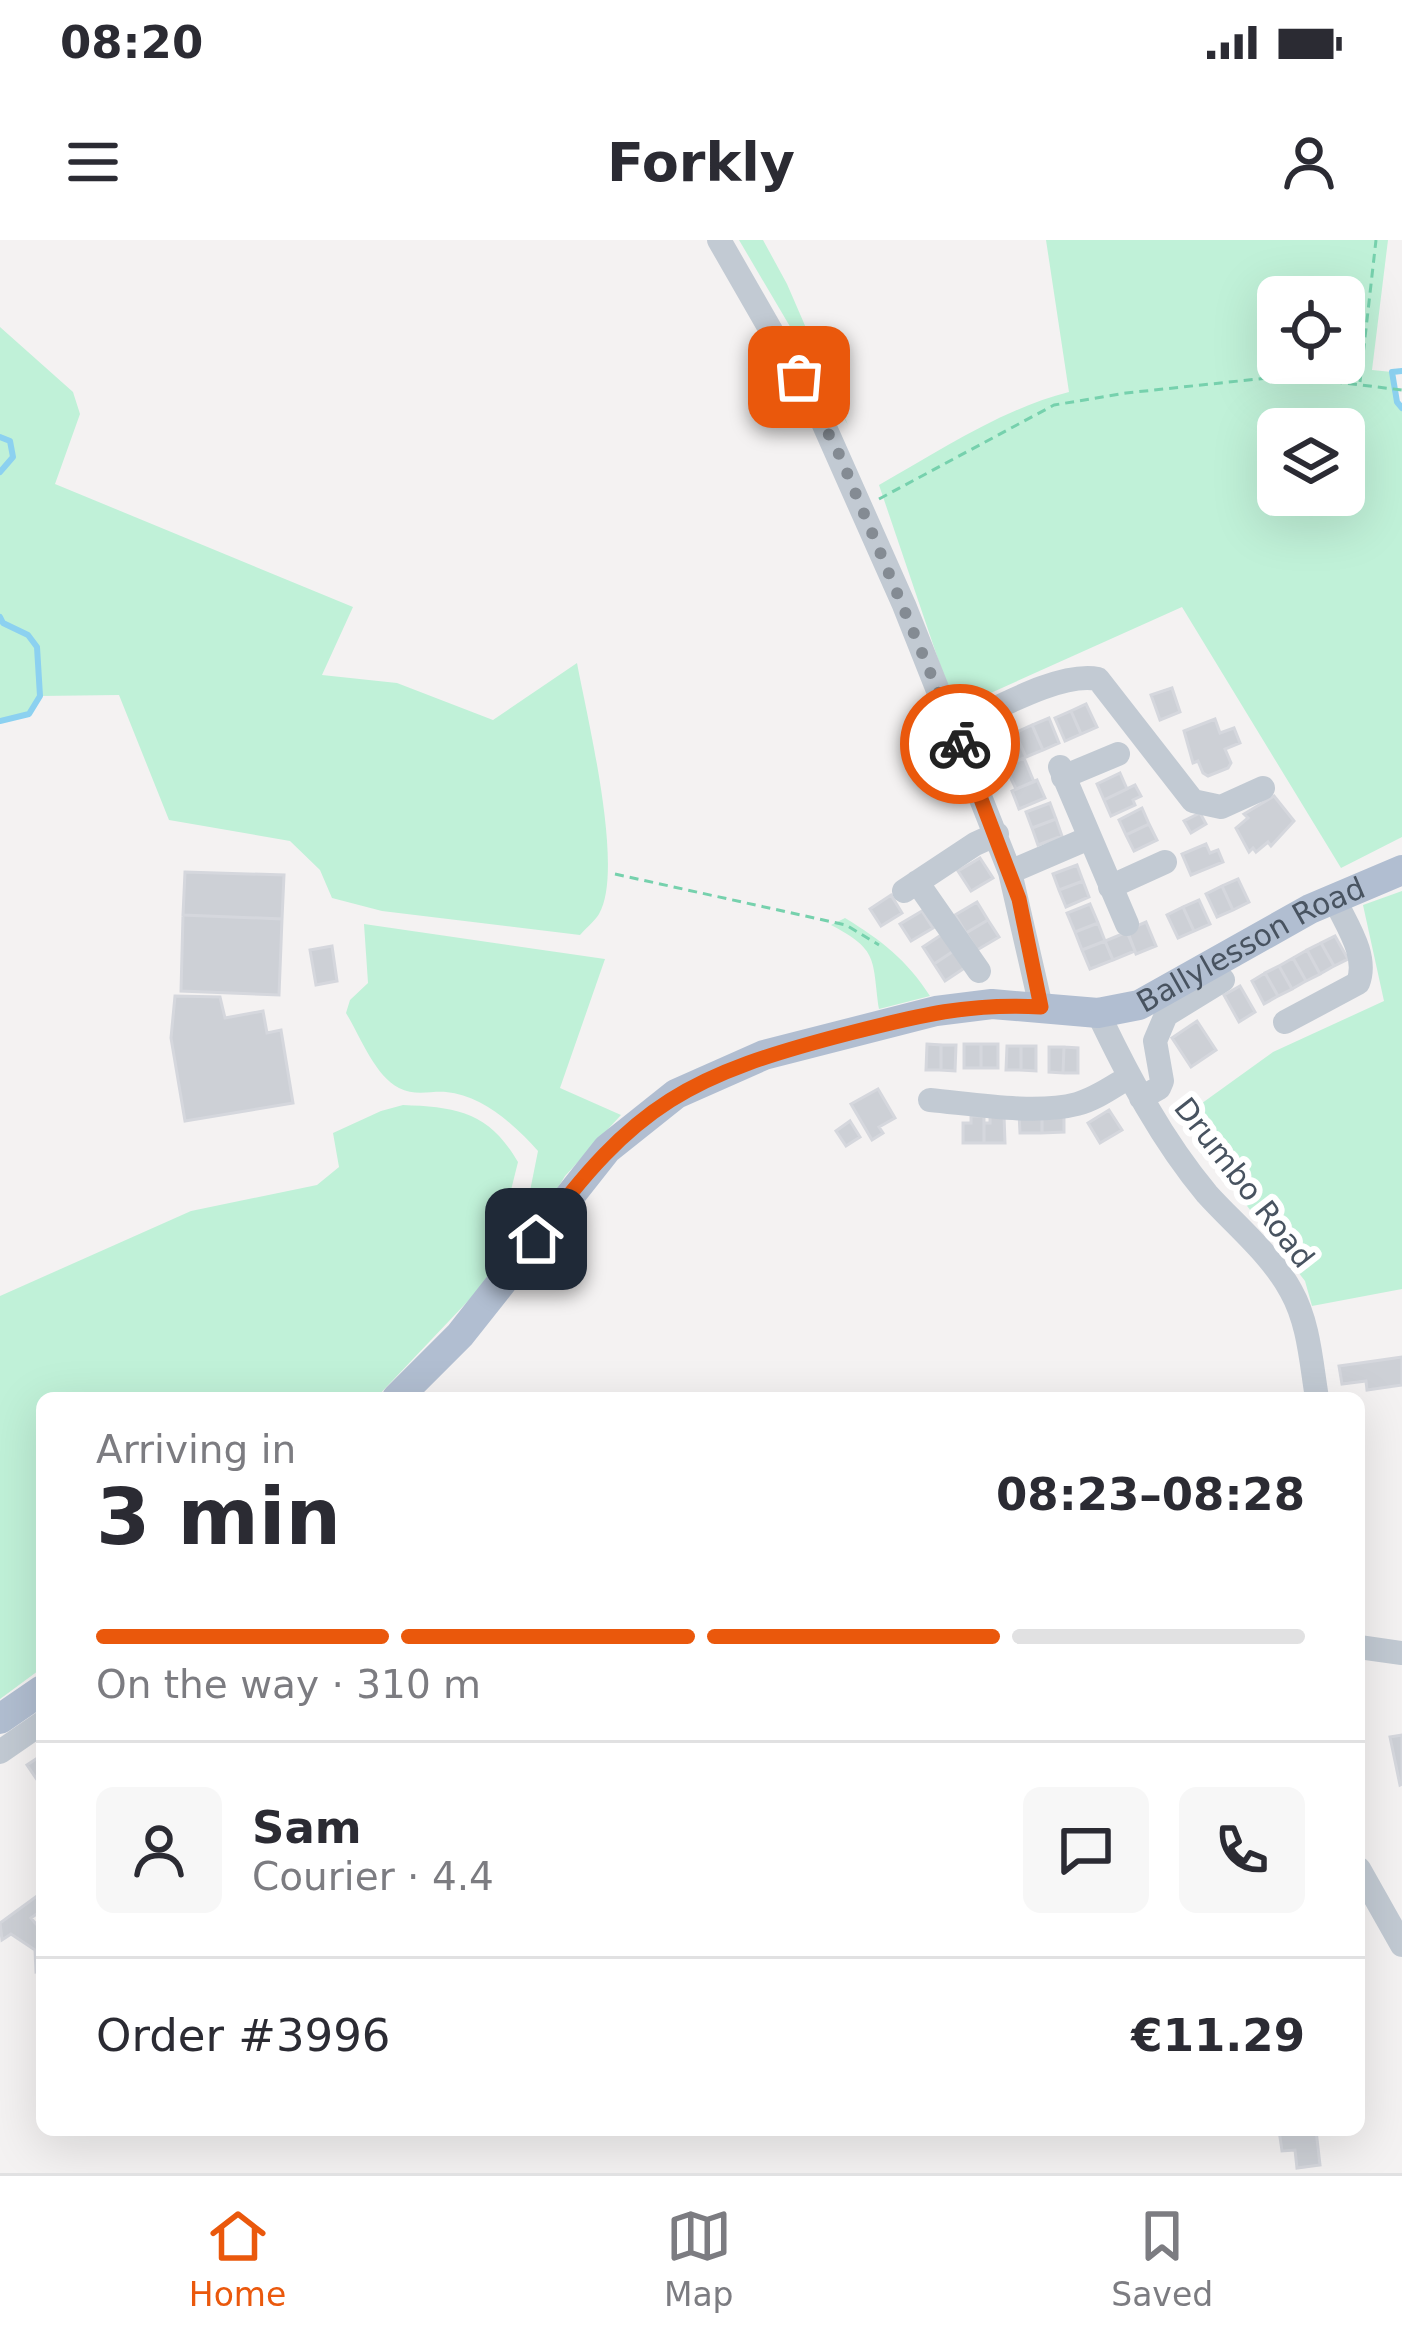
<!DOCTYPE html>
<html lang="en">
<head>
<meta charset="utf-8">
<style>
	body { margin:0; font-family:"DejaVu Sans",sans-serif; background:#f7f7f7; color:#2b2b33; height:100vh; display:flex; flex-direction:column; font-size:45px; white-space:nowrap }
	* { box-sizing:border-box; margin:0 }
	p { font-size:39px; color:#7c7c81 }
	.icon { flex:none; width:66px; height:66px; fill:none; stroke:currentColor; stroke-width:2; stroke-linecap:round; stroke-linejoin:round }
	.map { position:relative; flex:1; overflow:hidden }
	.side { position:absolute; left:36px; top:1152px; width:1329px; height:744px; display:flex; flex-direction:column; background:#fff; border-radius:18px; box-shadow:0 12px 48px #0002 }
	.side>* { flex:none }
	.fabs { position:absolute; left:1257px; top:36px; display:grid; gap:24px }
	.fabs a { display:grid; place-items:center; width:108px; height:108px; border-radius:18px; background:#fff; box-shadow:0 12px 48px #0002; font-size:60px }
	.pin { position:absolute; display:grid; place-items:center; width:102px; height:102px; color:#fff; margin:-51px; border-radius:24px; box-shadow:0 6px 18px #0006 }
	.courier { position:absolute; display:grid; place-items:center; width:120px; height:120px; margin:-60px; border:9px solid #ea580c; border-radius:50%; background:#fff; color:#222; box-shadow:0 3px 15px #0007 }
	.overview em { font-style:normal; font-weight:700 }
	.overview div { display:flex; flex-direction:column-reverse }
	.overview { display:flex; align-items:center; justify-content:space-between; height:204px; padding:0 60px }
	h1 { font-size:78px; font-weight:700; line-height:90px }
	.bar { display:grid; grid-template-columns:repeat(4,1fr); gap:18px 12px; align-content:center; height:144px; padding:0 60px }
	.bar i { height:15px; border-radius:9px; background:#e1e1e2 }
	.bar .selected { background:#ea580c }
	.bar p { grid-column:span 4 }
	.line { display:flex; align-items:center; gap:30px; padding:0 60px; border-top:3px solid #e1e1e2 }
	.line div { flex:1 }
	.round { display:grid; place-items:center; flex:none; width:126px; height:126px; border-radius:18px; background:#f7f7f7 }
	.status { display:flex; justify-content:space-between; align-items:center; height:84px; padding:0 60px; background:#fff; direction:ltr }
	.status svg { height:33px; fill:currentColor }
	header { display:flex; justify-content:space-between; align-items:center; height:156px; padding:0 60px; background:#fff; font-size:54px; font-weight:700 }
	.tabs { display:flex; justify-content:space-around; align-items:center; height:168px; border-top:3px solid #e1e1e2; background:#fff; font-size:33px; color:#7c7c81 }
	.tabs a { display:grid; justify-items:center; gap:6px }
	.tabs .selected { color:#ea580c }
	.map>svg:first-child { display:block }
	.green { fill:#c0f1d8; fill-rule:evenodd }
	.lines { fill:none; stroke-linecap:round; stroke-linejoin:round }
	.stream { stroke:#8cd1f0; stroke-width:6 }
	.building { fill:#cdd0d6; stroke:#d5d7dd; stroke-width:3 }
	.path { stroke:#76d1ad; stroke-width:3; stroke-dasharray:9 6; stroke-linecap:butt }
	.minor { stroke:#c2cad3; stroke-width:24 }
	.major { stroke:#b1bed1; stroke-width:30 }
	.done { stroke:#848b93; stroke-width:12; stroke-dasharray:0 21.6 }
	.route { stroke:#ea580c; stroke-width:15 }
	.labels { text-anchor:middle; stroke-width:12; stroke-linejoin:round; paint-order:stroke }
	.street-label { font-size:30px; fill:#485360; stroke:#fff }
</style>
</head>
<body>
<div class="status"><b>08:20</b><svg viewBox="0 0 49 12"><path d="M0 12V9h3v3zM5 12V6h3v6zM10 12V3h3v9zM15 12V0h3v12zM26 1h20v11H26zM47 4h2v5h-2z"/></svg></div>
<header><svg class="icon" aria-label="menu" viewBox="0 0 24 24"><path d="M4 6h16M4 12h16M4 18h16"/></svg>Forkly<svg class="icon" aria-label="person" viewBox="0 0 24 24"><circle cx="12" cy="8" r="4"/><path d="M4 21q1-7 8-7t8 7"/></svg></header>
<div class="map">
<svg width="1402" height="1933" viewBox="0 0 1402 1933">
	<rect width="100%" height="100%" fill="#f4f2f2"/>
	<path class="green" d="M739,0H763L787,44L848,185Z
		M1046,0H1388L1372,130L1392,132L1397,161L1402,168V597L1341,628L1182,367L955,469L879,245C939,211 1002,169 1069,152ZM1278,57H1344V123H1278ZM1278,189H1344V255H1278Z
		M0,87L73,152L80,174L55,244L353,367L322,435L397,443L493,480L577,423C587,477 625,630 599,674C594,682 585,689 580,695L382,671L332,658L320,630L290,601L169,580L119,455L40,456L29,474L0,481Z
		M1402,651V1049L1312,1066L1305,1041L1180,879L1273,812L1384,761L1363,665Z
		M845,678C881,700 907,720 930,756L879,769C872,719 879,710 831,685Z
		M364,684L605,719L560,848L621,875L565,936L530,993L517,986L530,951L538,911C515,885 482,855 446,852C430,851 414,856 399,848C375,836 360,796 346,773L350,760L368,743Z
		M403,865C457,867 489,872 518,922L497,1006L504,1023L376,1158H42V1428L0,1459V1056L191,971L317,945L339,927L333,893L381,871Z"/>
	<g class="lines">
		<path class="stream" d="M1402,131L1392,132L1397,162L1402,168
			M0,197L10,201L13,217L0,232
			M0,377L3,383L28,395L37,407L40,456L29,474L0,481"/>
	</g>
	<path class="building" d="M1172,448L1180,472L1160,480L1151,455Z
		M1086,464L1097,487L1081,494L1071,471Z
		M1071,471L1081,494L1065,501L1055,478Z
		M1049,478L1059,503L1043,510L1032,485Z
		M1215,479L1220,493L1234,488L1240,503L1225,509L1231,523L1228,528L1208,536L1203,533L1198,521L1193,523L1184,491Z
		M1032,485L1043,510L1026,517L1015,493Z
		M1015,493L1026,517L1005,526L995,501Z
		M1024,518L1034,542L1016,549L1005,526Z
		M1120,533L1127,549L1104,560L1097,544Z
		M1037,540L1045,558L1019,569L1012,551Z
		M1135,545L1141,556L1133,560L1135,565L1111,576L1104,560Z
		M1274,556L1294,581L1271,606L1268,602L1256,612L1253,608L1249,612L1236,588L1248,578L1244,574Z
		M1050,563L1056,579L1032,588L1026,572Z
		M1142,568L1149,584L1126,595L1119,580Z
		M1200,573L1206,584L1191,593L1184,581Z
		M1056,579L1062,596L1038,605L1032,588Z
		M1149,584L1157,600L1134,611L1126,595Z
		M1206,604L1210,613L1218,610L1223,622L1191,635L1182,614Z
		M980,618L993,638L971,651L958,631Z
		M1077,625L1083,641L1059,650L1053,634Z
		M185,632L284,635L282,679L183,675Z
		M1238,639L1249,662L1233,670L1222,646Z
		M1083,641L1089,657L1066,667L1059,650Z
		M1222,646L1233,670L1217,677L1206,654Z
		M891,655L902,673L881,686L870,669Z
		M1199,660L1210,684L1194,691L1183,667Z
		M977,662L988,680L966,693L955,675Z
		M1090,664L1098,683L1075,692L1067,673Z
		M1183,667L1194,691L1178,698L1167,675Z
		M922,671L933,688L911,701L900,684Z
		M183,675L282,679L279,755L181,751Z
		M988,680L999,697L977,710L966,693Z
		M1146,682L1156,706L1136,714L1127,690Z
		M1098,683L1105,701L1082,710L1075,692Z
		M1127,692L1135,711L1113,720L1105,701Z
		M944,693L955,710L934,724L923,707Z
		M1335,696L1348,719L1334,726L1321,703Z
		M1105,701L1113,720L1090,729L1082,710Z
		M1321,703L1334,726L1320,734L1307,710Z
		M332,706L337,741L316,745L310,710Z
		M955,710L966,727L945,741L934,724Z
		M1307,710L1320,734L1306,741L1293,718Z
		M1293,718L1306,741L1292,749L1279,726Z
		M1279,726L1292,749L1278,756L1265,733Z
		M1265,733L1278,756L1264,764L1252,741Z
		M1240,746L1255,772L1239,782L1224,755Z
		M175,756L220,757L225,778L263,771L267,793L281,790L293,863L185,881L171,798Z
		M1197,781L1216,810L1191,827L1172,798Z
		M927,804L941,805V830H926Z
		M964,804H981V828H964Z
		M981,804H998V828H981Z
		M941,805H956L955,831L941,830Z
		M1007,806H1021V830H1006Z
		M1021,806H1036V831L1021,830Z
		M1049,807H1064L1063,833L1049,832Z
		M1064,807L1078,808V833H1063Z
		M878,849L895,878L879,887L883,893L872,900L851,864Z
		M1109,870L1122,890L1100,903L1088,883Z
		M1019,873H1042V893H1020Z
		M1042,873H1064V892L1042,893Z
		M971,876H984V903H963V883H971Z
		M990,876H1004L1005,903H984V883H990Z
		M850,881L860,897L846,906L836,891Z
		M1402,1117V1145L1367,1150L1366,1141L1342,1144L1339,1126Z
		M1402,1495V1544L1400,1545L1390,1497Z
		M42,1515V1547L27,1525Z
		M41,1653L42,1670L31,1678L36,1684H42V1731L36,1732L35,1710L11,1694L2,1700L0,1683Z
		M1279,1890H1316L1320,1925L1297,1928L1295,1910L1282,1911Z"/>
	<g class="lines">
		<path class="path" d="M1360,142L1376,0
			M879,259L1054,165L1126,153L1286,136L1402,150
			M615,634L846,685L879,705"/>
		<path class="minor" d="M719,0L820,176L904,365L1010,632L1041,767
			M954,488C991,472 1059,431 1098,439L1193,561L1221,567L1263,548
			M1060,527L1127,684
			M1063,537L1118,514
			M1010,632L1089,598
			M917,642L979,731
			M1110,647L1165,622
			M904,651L975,604L997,594
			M1098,773C1128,836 1162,900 1207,954C1235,985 1271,1014 1291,1051C1309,1083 1311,1122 1317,1158
			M1285,782L1358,743C1369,715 1345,683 1334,658
			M1141,858L1159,848L1162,841L1155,801L1166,775L1223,740
			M930,860C973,864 1035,875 1077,864C1096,859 1112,847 1129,837
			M1359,1407L1402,1413
			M0,1512L42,1483
			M1359,1629L1402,1705"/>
		<g class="major">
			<path id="s1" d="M397,1158L460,1095L607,909L676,854L764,815L936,771L992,764L1098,773L1139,765L1310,669L1402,630"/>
			<path d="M0,1479L42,1450"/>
		</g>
	</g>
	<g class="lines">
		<path class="done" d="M799,137L840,216L960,504"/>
		<path class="route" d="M536,999C634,863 691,834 850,793C920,775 968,763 1041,767L1019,659L960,504"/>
	</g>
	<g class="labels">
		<g class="street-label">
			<text dy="10" stroke="none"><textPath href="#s1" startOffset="1020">Ballylesson Road</textPath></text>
			<text transform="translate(1244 943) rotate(52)" y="10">Drumbo Road</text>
		</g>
	</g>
</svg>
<div class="fabs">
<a><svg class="icon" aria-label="locate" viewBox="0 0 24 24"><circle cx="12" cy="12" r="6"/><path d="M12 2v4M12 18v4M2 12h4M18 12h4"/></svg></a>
<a><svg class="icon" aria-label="layers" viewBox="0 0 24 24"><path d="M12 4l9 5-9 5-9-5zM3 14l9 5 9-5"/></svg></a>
</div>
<div class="pin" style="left:799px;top:137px;background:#ea580c"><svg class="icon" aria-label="bag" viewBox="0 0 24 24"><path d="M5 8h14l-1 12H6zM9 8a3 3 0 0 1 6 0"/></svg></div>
<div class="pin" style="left:536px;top:999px;background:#1f2937"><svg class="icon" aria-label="home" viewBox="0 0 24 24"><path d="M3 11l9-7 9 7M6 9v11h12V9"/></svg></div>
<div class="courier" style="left:960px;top:504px"><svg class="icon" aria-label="bike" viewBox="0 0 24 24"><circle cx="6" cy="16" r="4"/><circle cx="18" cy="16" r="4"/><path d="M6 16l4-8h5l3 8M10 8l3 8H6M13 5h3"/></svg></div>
<section class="side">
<div class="overview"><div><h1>3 min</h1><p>Arriving in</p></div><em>08:23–08:28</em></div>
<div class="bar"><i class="selected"></i><i class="selected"></i><i class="selected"></i><i></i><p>On the way · 310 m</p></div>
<div class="line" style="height:216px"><a class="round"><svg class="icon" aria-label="person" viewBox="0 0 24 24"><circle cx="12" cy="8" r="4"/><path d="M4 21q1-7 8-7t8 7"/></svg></a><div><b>Sam</b><p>Courier · 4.4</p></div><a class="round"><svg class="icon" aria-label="chat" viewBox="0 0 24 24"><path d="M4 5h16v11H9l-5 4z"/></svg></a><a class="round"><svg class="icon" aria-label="phone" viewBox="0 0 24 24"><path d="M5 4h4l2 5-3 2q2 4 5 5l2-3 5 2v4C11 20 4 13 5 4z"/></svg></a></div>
<div class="line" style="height:156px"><div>Order #3996</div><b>€11.29</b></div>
</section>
</div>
<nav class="tabs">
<a class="selected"><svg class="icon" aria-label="home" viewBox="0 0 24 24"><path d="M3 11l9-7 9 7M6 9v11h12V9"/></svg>Home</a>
<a><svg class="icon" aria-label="map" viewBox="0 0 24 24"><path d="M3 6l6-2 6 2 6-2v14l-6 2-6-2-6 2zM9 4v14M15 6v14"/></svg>Map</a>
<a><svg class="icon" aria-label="saved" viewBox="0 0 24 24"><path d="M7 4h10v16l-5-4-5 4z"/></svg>Saved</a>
</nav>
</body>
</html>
